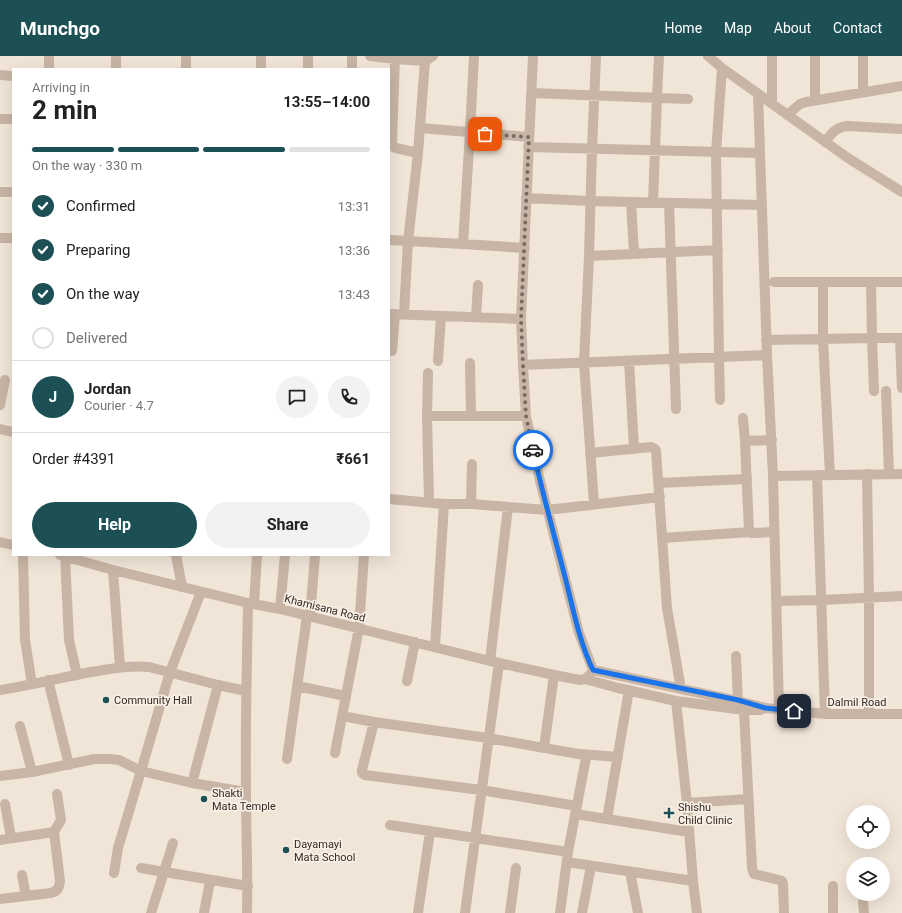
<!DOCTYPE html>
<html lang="en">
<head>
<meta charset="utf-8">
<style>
	body { margin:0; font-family:Roboto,sans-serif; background:#f2f2f2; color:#222; height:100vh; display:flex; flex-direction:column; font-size:15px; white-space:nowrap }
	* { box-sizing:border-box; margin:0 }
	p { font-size:13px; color:#767676 }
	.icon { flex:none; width:22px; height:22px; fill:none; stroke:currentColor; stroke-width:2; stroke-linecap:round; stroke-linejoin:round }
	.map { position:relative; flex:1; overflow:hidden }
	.sheet { position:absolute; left:12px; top:12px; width:378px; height:488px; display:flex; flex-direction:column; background:#fff; border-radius:0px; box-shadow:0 4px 16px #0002 }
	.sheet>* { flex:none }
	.controls { position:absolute; left:846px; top:749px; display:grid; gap:8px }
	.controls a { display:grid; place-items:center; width:44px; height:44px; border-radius:50%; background:#fff; box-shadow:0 4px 16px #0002; font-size:20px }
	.pin { position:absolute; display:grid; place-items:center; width:34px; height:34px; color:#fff; margin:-17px; border-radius:8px; box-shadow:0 2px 6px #0006 }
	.courier { position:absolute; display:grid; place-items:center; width:40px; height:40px; margin:-20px; border:3px solid #1a73e8; border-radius:50%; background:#fff; color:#222; box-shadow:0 1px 5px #0007 }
	.summary em { font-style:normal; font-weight:700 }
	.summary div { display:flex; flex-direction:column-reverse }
	.summary { display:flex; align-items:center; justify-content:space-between; height:68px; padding:0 20px }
	h1 { font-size:26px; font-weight:700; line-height:30px }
	.bar { display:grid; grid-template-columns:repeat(4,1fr); gap:6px 4px; align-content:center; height:48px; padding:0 20px }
	.bar i { height:5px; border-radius:3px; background:#e0e0e0 }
	.bar .on { background:#1c5055 }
	.bar p { grid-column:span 4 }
	.line { display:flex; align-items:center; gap:10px; padding:0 20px; border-top:1px solid #e0e0e0 }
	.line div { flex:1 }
	.round { display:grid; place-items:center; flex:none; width:42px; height:42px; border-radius:21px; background:#f2f2f2 }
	ol { padding:0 20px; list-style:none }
	li { display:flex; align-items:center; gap:12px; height:44px }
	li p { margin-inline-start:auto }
	li .icon { padding:4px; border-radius:50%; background:#1c5055; color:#fff; stroke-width:4 }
	li:last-child { color:#767676 }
	li i { width:22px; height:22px; border:2px solid #e0e0e0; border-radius:50% }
	.primary-button { display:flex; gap:8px; margin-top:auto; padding:8px 20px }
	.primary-button a { flex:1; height:46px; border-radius:24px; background:#1c5055; color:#fff; font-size:16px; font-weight:700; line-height:46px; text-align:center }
	.primary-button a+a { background:#f2f2f2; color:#222 }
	header { display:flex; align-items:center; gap:24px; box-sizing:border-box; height:56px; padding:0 20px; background:#1c5055; color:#fff }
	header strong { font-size:19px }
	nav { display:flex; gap:22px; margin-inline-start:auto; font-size:14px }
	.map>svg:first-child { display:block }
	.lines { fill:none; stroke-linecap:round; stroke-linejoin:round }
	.minor { stroke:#c8b5a5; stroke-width:10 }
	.done { stroke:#766b64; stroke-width:4; stroke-dasharray:0 7.2 }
	.route { stroke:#1a73e8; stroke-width:5 }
	.poi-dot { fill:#1c5055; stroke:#f9efe4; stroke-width:1.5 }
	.labels { text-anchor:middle; stroke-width:3.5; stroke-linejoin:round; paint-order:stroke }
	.street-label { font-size:11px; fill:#342a26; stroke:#f9efe4 }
	.poi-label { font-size:11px; fill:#342a26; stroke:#f9efe4; text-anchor:start }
</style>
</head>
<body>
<header>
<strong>Munchgo</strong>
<nav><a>Home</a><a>Map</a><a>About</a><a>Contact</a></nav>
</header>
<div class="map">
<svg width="902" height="857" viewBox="0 0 902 857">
	<rect width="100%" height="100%" fill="#f1e5d8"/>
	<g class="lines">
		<path class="minor" d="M49,0V13
			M186,0V13
			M261,0V13
			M308,0V13
			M370,0L395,3L425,5L433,0
			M395,0L392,88L393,91L396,92L418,97
			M533,0L521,263L523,309L526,360L540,425L579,577L593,614L590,619L585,623
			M708,0L722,12L848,102L902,136
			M772,0V48
			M863,0V36
			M116,13V0
			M352,13V0
			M0,19L13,20
			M531,37L688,43
			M758,38L767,299L773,420L779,653
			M815,44V0
			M787,59L800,48L806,46L902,30
			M0,63H13
			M420,72L529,81
			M825,86C833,76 835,72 847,70L902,73
			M528,91L760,97
			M0,136H13
			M526,142L590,145L762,149
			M631,146L634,197
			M653,146L657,41L659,0
			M669,147L676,353
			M0,182H13
			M389,184L463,188L525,192
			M463,188L470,76L474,0
			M589,200L718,194
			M774,226H902
			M823,226V283L830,419
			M871,226L872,282L874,335
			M389,258L521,263
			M404,258L408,185L418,97L425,5
			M476,261L478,229
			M900,282L902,332
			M766,284L872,282H902
			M392,295L395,258
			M438,305L441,260
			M629,305L634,393
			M470,307L471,360
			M523,309L767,299
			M428,317L427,360L429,446
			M886,335L889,418
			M720,344L719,301L716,97L722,12
			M0,349L5,324
			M427,360H526
			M743,362L745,385L749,475L751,477L774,476
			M0,373L13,376
			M745,385L772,384
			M590,397L651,391L655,393L656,395L667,552L681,633
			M867,418L869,542V658
			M817,419L825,658
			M773,420L902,418
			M659,427L747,423
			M389,443L444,448H471L547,454L660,441
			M471,448L472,408
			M594,448L584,307L589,200L592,93L596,0
			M662,482L750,476
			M0,486L13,489
			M23,499L25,584L32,628
			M60,499L113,514L248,547L280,553L490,605L554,619L580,624L585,623L618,632L676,645L744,654H760L765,652
			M176,499L182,531
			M65,500L69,584L77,619
			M113,514L120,611
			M776,545L821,544L902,540
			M254,548L257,499
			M280,553L285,499
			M310,561L315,499
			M435,591L444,448
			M736,600L738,645
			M490,605L508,451
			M593,614L738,645L765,652L825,658H902
			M48,624L69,709
			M407,625L415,586
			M297,630L346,640
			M0,634C30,629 60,622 91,616C110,613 129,609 149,611L218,629L246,635
			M676,645L687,747L693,825L697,857
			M744,654L752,812L754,818L779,824L782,825L783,828L784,857
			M342,660L374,666L488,682L584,699L586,702L568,796L560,857
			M374,666L362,714V717L365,719L481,734L577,750
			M20,670L32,716
			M544,692L554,619
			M335,697L359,572L364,499
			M580,698L618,701
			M287,703L307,560
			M0,720L32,716L94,703H110L119,704L141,715L192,727L246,736
			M192,727L218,629
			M687,747L748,743
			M5,748L11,782
			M575,758L689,776
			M607,763L629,634
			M390,769L568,796
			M0,784L54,776
			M567,806L693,825
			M141,812L248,830
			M630,816L638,857
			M114,817L118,792L141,715L170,616L201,536
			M22,819L26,840
			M833,830V857
			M0,843L51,837C58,835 59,832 60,825L54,776L61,764L57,738
			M863,846L864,857
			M151,857L173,787
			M204,857L210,825
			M247,857C248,816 246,776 246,735C245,673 247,610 248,547
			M418,857L430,776
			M465,857L499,607
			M510,857L516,812
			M582,857L591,810"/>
	</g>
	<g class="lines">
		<path class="done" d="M485,78L529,81L521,263L523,309L526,360L533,394"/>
		<path class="route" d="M533,394C542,436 554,478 565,521C573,552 579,585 593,614L738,644L765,652L794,655"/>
	</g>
	<g class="poi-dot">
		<circle cx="106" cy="644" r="4"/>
		<circle cx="204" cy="743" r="4"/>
		<path d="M667 751h4v4h4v4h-4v4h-4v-4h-4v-4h4z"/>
		<circle cx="286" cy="794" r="4"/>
	</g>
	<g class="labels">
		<g class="street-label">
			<text transform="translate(325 552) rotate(14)" y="4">Khamisana Road</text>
			<text x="857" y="650">Dalmil Road</text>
		</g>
		<g class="poi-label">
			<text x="114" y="648">Community Hall</text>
			<text x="212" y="741">Shakti<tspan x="212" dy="13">Mata Temple</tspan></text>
			<text x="678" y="755">Shishu<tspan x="678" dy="13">Child Clinic</tspan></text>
			<text x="294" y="792">Dayamayi<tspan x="294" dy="13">Mata School</tspan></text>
		</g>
	</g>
</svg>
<div class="controls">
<a><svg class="icon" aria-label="locate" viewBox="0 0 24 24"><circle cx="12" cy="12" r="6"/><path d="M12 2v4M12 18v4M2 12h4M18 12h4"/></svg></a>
<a><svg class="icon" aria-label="layers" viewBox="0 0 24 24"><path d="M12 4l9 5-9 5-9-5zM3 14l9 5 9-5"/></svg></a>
</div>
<div class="pin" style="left:485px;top:78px;background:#ea580c"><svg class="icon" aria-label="bag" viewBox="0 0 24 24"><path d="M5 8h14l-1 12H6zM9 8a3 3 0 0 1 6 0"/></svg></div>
<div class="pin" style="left:794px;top:655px;background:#1f2937"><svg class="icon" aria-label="home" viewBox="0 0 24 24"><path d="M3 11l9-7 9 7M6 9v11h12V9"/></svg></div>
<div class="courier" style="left:533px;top:394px"><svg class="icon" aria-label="car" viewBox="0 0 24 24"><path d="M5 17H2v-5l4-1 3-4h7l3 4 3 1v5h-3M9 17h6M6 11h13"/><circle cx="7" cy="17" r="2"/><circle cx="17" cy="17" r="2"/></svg></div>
<section class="sheet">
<div class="summary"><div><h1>2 min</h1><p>Arriving in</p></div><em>13:55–14:00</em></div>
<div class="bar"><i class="on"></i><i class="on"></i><i class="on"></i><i></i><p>On the way · 330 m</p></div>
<ol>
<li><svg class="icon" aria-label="check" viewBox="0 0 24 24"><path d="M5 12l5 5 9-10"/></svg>Confirmed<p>13:31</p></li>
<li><svg class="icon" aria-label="check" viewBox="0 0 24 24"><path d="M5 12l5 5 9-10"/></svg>Preparing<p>13:36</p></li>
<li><svg class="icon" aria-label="check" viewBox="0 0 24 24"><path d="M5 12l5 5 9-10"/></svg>On the way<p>13:43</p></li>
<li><i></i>Delivered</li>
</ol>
<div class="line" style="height:72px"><b class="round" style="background:#1c5055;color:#fff">J</b><div><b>Jordan</b><p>Courier · 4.7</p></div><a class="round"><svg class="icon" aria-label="chat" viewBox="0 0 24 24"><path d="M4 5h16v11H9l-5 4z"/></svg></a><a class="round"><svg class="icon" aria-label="phone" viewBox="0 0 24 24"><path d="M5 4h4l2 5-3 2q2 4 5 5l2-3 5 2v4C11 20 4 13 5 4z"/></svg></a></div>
<div class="line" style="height:52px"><div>Order #4391</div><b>₹661</b></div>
<div class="primary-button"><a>Help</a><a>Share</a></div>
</section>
</div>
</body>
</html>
